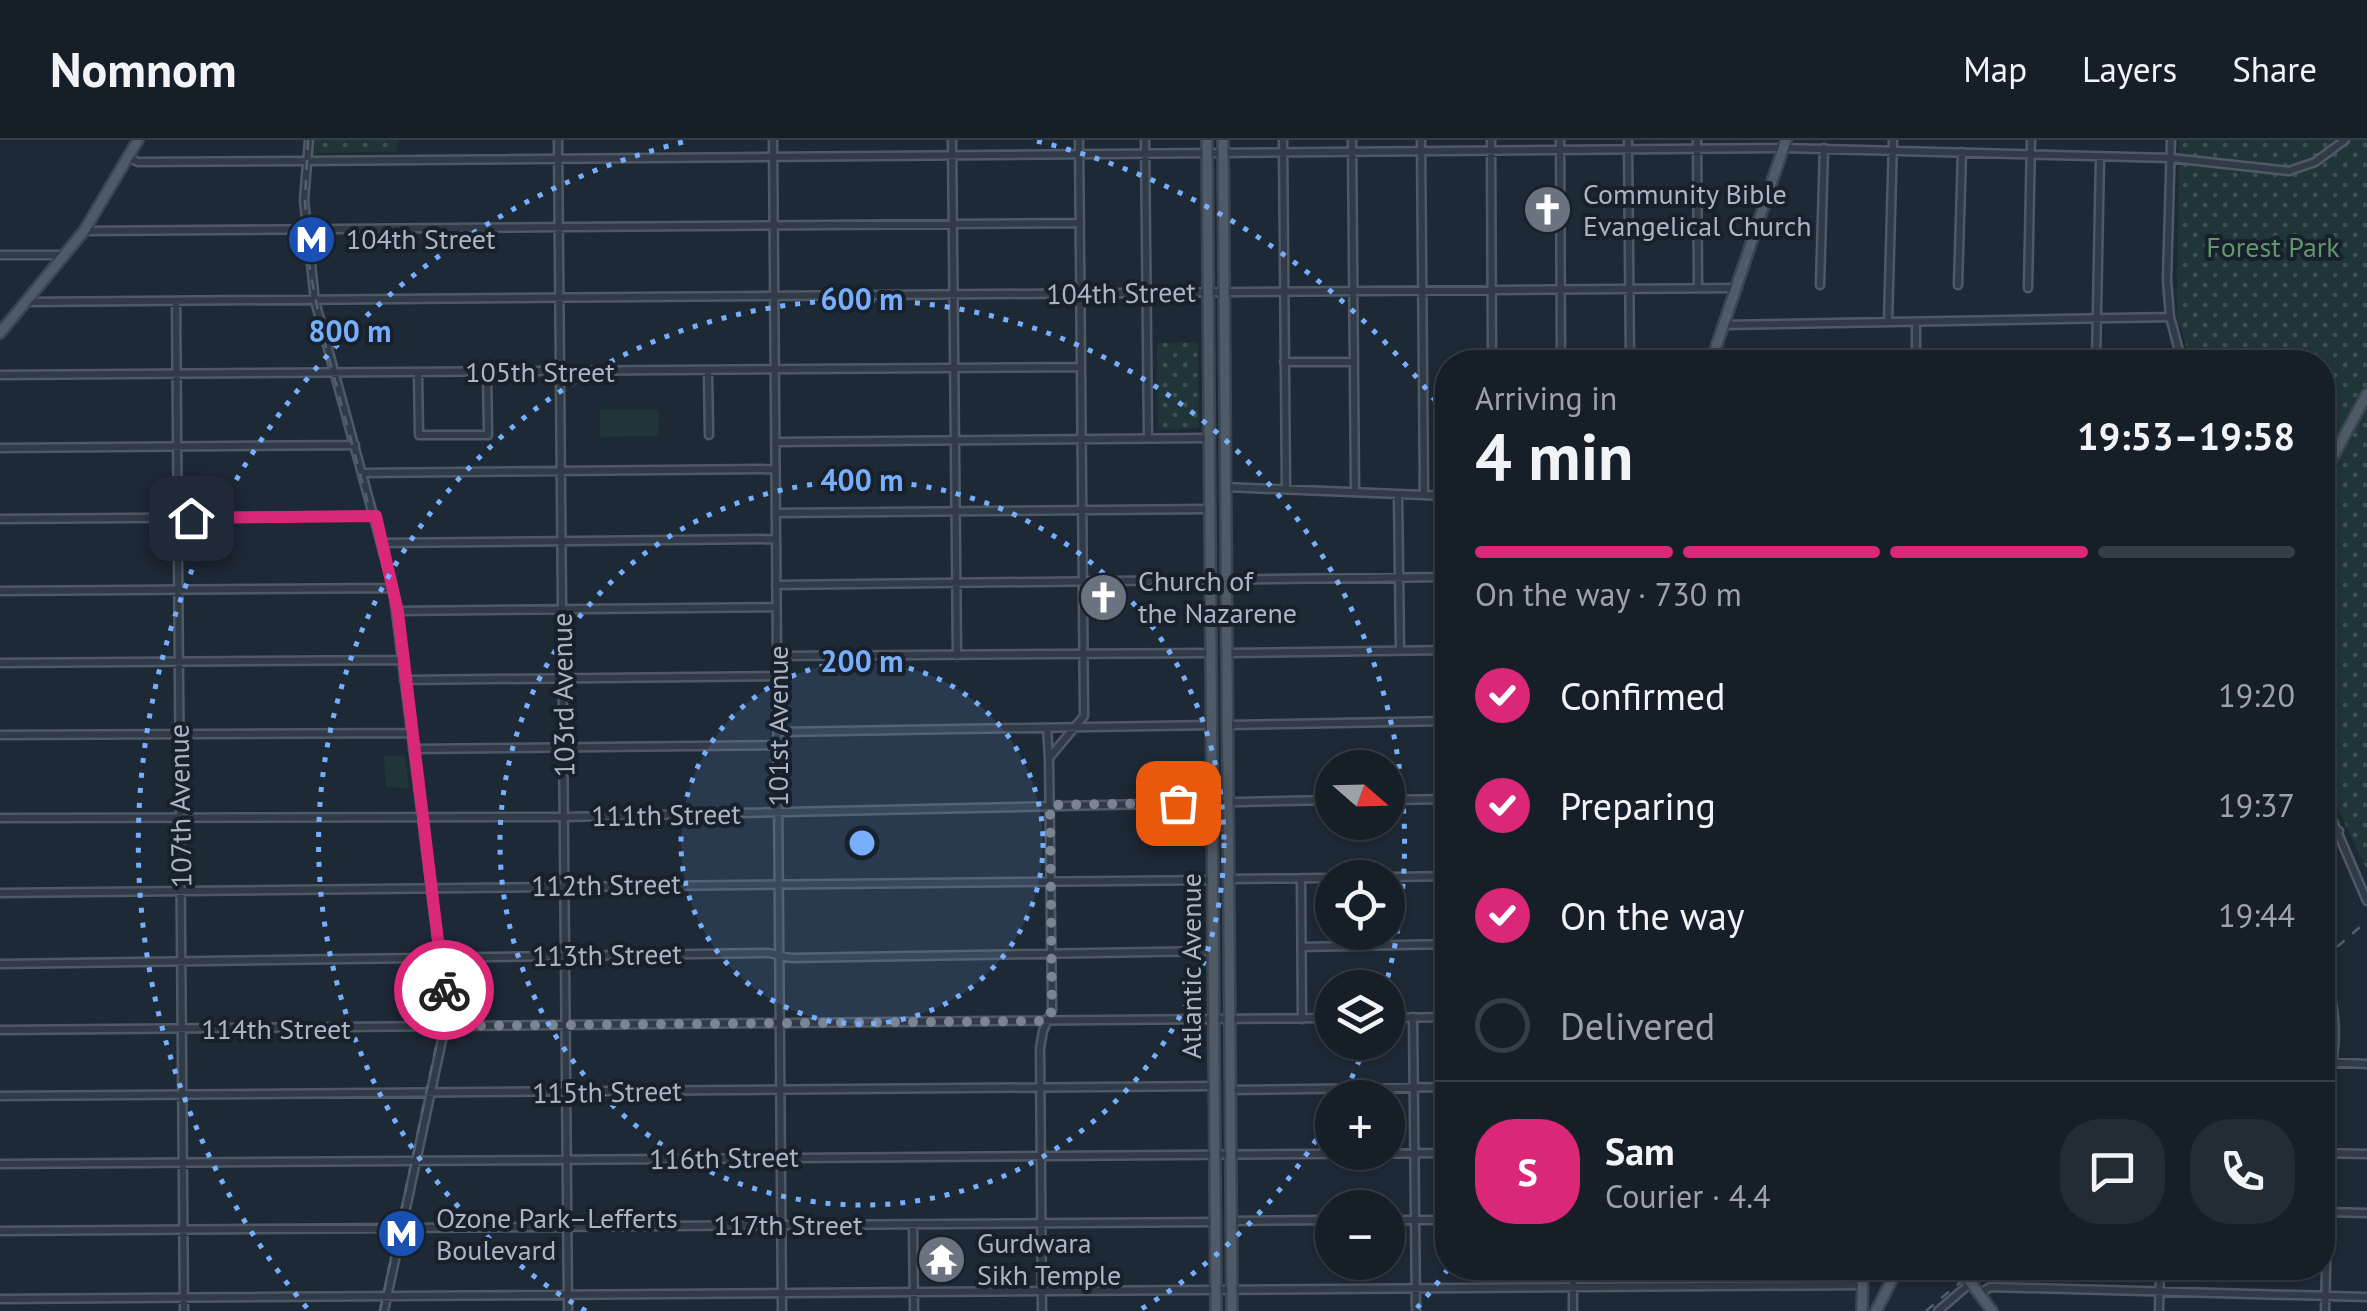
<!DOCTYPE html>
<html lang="en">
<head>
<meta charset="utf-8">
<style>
	body { margin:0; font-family:"PT Sans",sans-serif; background:#232c34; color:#f1f3f6; height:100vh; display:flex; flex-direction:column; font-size:38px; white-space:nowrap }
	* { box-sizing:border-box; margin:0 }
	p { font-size:32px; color:#9ea2a8 }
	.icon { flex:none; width:55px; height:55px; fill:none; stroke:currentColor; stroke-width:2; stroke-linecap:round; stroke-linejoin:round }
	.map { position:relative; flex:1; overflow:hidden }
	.details { position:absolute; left:1435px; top:210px; width:900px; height:930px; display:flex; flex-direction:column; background:#161f28; border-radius:40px; box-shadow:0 2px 8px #0004,0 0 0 2px #353d45 }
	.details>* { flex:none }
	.needle { width:65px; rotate:110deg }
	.tools { position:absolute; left:1315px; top:610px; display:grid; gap:20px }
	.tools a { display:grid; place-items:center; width:90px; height:90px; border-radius:50%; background:#161f28; box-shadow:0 2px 8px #0004,0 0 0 2px #353d45; font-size:50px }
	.pin { position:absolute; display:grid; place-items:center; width:85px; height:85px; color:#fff; margin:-42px; border-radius:20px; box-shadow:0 5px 15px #0006 }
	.courier { position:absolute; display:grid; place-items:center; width:100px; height:100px; margin:-50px; border:8px solid #db2777; border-radius:50%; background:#fff; color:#222; box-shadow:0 2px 12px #0007 }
	.overview em { font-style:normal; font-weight:700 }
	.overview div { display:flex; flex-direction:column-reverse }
	.overview { display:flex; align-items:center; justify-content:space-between; height:170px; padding:0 40px }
	h1 { font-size:65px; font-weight:700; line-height:75px }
	.bar { display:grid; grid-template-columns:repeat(4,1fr); gap:15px 10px; align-content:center; height:120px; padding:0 40px }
	.bar i { height:12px; border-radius:8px; background:#353d45 }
	.bar .on { background:#db2777 }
	.bar p { grid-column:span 4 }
	.line { display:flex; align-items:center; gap:25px; padding:0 40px; border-top:2px solid #353d45 }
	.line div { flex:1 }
	.round { display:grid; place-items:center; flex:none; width:105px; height:105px; border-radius:40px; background:#232c34 }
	ol { padding:0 40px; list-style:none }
	li { display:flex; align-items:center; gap:30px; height:110px }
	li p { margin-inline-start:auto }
	li .icon { padding:10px; border-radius:50%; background:#db2777; color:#fff; stroke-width:4 }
	li:last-child { color:#9ea2a8 }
	li i { width:55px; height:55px; border:5px solid #353d45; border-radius:50% }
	header { display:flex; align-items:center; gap:60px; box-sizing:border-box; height:140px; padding:0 50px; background:#161f28; border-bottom:2px solid #353d45 }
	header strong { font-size:48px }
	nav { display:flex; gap:55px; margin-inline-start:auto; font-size:35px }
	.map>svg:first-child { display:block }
	.grass { fill:#203537 }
	.park { fill:url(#park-dots) }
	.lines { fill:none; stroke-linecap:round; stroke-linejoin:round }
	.minor-casing { stroke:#4f5865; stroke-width:11 }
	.major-casing { stroke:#3b4450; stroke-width:14 }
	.minor { stroke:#313b47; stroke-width:6 }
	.major { stroke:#4f5a67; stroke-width:9 }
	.rail { stroke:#535f6e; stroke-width:2.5; stroke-dasharray:10 10; stroke-linecap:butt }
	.done { stroke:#7a8492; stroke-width:10; stroke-dasharray:0 18 }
	.route { stroke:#db2777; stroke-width:12 }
	.ring { fill:none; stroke:#78affc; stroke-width:5; stroke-dasharray:5 10 }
	.labels { text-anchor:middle; stroke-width:8; stroke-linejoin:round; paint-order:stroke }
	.poi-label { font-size:28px; fill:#abb5c4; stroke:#17202b; text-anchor:start }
	.park-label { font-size:28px; fill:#62956c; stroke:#17202b }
	.street-label { font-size:28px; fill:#abb5c4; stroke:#17202b }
	.centre { fill:#78affc; stroke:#17202b; stroke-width:5 }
	.ring-label { font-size:30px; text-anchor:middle; font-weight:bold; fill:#78affc; stroke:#17202b; stroke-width:8; stroke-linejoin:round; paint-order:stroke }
</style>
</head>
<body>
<header>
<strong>Nomnom</strong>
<nav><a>Map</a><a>Layers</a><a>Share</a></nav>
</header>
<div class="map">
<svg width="2367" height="1171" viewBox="0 0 2367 1171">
	<defs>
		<pattern id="park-dots" width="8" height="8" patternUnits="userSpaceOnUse" patternTransform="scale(2.5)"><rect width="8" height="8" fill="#203537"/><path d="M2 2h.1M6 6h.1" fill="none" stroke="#3e5052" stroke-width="1.8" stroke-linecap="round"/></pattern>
	</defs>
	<rect width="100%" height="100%" fill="#1e2936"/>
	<path class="grass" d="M600,270H658L659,296L600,297Z
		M405,615L409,648L386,647L384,616Z"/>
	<path class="park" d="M315,0H398L396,12L314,13Z
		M2179,0H2367V730L2323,637L2322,222H2191L2177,175Z
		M1198,202L1199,288L1158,290L1157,203Z"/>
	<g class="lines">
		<defs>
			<path id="minor" d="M309,0L304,60L315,161L393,448L444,852L445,886L384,1171
				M558,0L568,1171
				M773,0L782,1171
				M952,0L957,516
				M1145,0L1148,298
				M1283,0L1286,349
				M1352,0L1355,352
				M1421,0L1424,355
				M1491,0L1492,222
				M1560,0L1561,222
				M1628,0L1630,222
				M1697,0L1698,148
				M2171,0L2167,140L2170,177L2182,222
				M128,17L138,22L301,21L1784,8L2171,18L2289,31L2315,22L2345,0
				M85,91L1080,83
				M0,115H64
				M1820,145L1824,8
				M1958,145L1962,12
				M2028,148L2031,0
				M176,161L184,1171
				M26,162L1735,148
				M1888,182L1893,0
				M1916,182V222
				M1723,185L2170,177
				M1284,222H1354
				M2096,222L2100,16
				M708,230L709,295
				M418,233L419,295H488L487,232
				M0,235L1081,227
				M775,302L1209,298
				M0,308L355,305
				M363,333L775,329
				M1225,347L1448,356
				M1398,354L1400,510
				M776,373L1210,369
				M0,379L376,376
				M383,403L776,399
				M776,445L1448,437
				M0,451L393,448
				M397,471L776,467
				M1226,513L1448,510
				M777,516L1211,513
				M0,523L402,520
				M404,540L777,536
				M1228,585L1448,581
				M1047,588L1049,618
				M778,592L1211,585
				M0,595L410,593
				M413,609L778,605
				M2322,656L2367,761
				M1388,660L1448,659
				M0,678L564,677L1332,660
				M2322,698L2339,691
				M1301,738L1302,879
				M1339,738L1448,736
				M1229,739L1332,738
				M0,753L1213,740
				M1302,807L1448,804
				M0,824L769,813L791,818L1213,811
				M2322,832C2339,869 2339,916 2322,952
				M1413,877L1416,1171
				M1388,878L1448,877
				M0,890L1332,878
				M2322,922L2367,924
				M1230,950L1448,947
				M0,956L1214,946
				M2322,986L2329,1013L2325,1171
				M2322,1013L2367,1014
				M0,1024L1448,1013
				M2328,1072L2367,1073
				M1388,1080H1448
				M1231,1081L1332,1080
				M913,1084L914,1171
				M0,1091L1215,1082
				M1573,1128V1171
				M1979,1154L1990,1147L2367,1157
				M0,1159L1863,1145
				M1042,1171L1040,908L1043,891L1052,870L1049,618L1084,576L1079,0
				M1938,1171L1988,1128
				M2159,1171L2160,1128"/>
			<path id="major" d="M1207,0L1216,1171
				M1223,0L1232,1171
				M0,193L84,91L138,0
				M1711,222L1786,0
				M2322,337L2367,254
				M1960,1128L1992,1171
				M1862,1171L1863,1128
				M1876,1171L1898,1128"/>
		</defs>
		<use href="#minor" class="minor-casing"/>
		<use href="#major" class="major-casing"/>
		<use href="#minor" class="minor"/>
		<use href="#major" class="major"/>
		<path class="rail" d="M308,0L305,60L310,131L323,196L390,445L441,843L438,897L380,1171
			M1713,222L1789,0
			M2322,820L2367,781
			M1859,1171V1128
			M1926,1171L1977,1128"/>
	</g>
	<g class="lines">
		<path class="done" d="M444,850L445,886L1048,881L1052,870L1050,665L1178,663"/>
		<path class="route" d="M191,378L376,376L398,472L444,850"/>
	</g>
	<circle cx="862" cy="703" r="181" fill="#78affc" fill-opacity=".12"/>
	<g class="ring">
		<circle cx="862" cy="703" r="181"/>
		<circle cx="862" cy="703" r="362"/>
		<path d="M1365 906A543 543 0 0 1 1344 954M1332 974A543 543 0 0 1 1138 1171M586 1171A543 543 0 1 1 1386 844"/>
		<path d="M1448 1129A724 724 0 0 1 1417 1168M307 1168A724 724 0 0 1 687 1M1037 1A724 724 0 0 1 1444 272"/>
	</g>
	<defs>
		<symbol id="church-disc" viewBox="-11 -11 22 22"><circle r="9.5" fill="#6b7280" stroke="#17202b"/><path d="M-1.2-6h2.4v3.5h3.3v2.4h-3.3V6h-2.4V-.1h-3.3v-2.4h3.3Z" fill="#fff"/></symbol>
		<symbol id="metro-disc" viewBox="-11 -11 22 22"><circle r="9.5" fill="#1a4fb4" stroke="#17202b"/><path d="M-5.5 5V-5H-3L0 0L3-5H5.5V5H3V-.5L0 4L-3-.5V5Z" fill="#fff"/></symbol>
		<symbol id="temple-disc" viewBox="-11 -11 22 22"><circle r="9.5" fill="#6b7280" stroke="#17202b"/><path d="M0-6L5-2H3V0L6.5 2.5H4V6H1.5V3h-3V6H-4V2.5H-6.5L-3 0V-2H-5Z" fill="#fff"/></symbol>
	</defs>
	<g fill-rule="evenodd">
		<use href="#church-disc" x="1520" y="42" width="55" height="55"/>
		<use href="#metro-disc" x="284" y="72" width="55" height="55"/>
		<use href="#church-disc" x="1076" y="430" width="55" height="55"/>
		<use href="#metro-disc" x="374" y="1066" width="55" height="55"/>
		<use href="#temple-disc" x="914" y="1092" width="55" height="55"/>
	</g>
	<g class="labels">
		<g class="poi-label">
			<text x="1583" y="64">Community Bible<tspan x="1583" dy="32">Evangelical Church</tspan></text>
			<text x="346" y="109">104th Street</text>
			<text x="1138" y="451">Church of<tspan x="1138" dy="32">the Nazarene</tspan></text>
			<text x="436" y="1088">Ozone Park–Lefferts<tspan x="436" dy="32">Boulevard</tspan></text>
			<text x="977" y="1113">Gurdwara<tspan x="977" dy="32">Sikh Temple</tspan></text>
		</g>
		<g class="park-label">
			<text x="2273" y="117">Forest Park</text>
		</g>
		<g class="street-label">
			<text transform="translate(1121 153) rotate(-1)" y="10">104th Street</text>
			<text x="540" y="242">105th Street</text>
			<text transform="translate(563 555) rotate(-91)" y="10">103rd Avenue</text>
			<text transform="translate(778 586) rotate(-90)" y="10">101st Avenue</text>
			<text transform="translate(180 666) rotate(-91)" y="10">107th Avenue</text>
			<text transform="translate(666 675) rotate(-1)" y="10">111th Street</text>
			<text transform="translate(606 745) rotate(-1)" y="10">112th Street</text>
			<text transform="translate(607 815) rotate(-1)" y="10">113th Street</text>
			<text transform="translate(1191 826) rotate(-90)" y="10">Atlantic Avenue</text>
			<text x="276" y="899">114th Street</text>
			<text transform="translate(607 952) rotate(-1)" y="10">115th Street</text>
			<text transform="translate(724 1018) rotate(-1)" y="10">116th Street</text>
			<text x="788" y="1095">117th Street</text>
		</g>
	</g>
	<circle cx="862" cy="703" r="15" class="centre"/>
	<g class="ring-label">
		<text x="862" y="170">600 m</text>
		<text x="350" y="202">800 m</text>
		<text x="862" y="351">400 m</text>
		<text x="862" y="532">200 m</text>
	</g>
</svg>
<div class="tools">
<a><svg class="needle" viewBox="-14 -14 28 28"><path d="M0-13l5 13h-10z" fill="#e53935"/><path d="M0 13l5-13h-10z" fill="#9ea2a8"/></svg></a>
<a><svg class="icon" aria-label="locate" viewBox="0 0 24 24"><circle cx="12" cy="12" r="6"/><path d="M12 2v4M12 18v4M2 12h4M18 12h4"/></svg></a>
<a><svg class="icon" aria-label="layers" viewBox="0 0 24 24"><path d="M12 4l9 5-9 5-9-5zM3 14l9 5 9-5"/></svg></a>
<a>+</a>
<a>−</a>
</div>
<div class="pin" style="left:1178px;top:663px;background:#ea580c"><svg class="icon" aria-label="bag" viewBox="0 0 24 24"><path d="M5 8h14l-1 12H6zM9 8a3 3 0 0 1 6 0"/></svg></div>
<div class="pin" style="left:191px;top:378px;background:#1f2937"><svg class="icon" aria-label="home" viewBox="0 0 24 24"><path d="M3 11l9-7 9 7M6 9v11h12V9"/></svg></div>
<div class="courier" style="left:444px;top:850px"><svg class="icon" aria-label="bike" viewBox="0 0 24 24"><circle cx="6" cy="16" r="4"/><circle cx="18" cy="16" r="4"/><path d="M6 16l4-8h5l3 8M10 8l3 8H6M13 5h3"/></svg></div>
<section class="details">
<div class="overview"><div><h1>4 min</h1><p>Arriving in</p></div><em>19:53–19:58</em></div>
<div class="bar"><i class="on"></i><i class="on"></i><i class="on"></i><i></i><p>On the way · 730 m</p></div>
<ol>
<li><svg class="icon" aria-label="check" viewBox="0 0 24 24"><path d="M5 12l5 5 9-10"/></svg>Confirmed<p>19:20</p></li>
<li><svg class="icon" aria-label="check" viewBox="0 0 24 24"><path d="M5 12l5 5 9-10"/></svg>Preparing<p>19:37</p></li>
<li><svg class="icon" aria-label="check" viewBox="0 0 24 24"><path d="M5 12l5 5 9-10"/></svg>On the way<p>19:44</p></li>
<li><i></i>Delivered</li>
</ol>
<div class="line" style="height:180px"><b class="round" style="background:#db2777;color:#fff">S</b><div><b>Sam</b><p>Courier · 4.4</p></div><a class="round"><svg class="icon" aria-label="chat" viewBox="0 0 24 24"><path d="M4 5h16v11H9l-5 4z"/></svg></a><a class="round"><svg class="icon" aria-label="phone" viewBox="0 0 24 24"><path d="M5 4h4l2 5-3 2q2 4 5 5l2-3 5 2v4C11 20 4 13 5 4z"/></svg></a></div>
</section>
</div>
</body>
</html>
